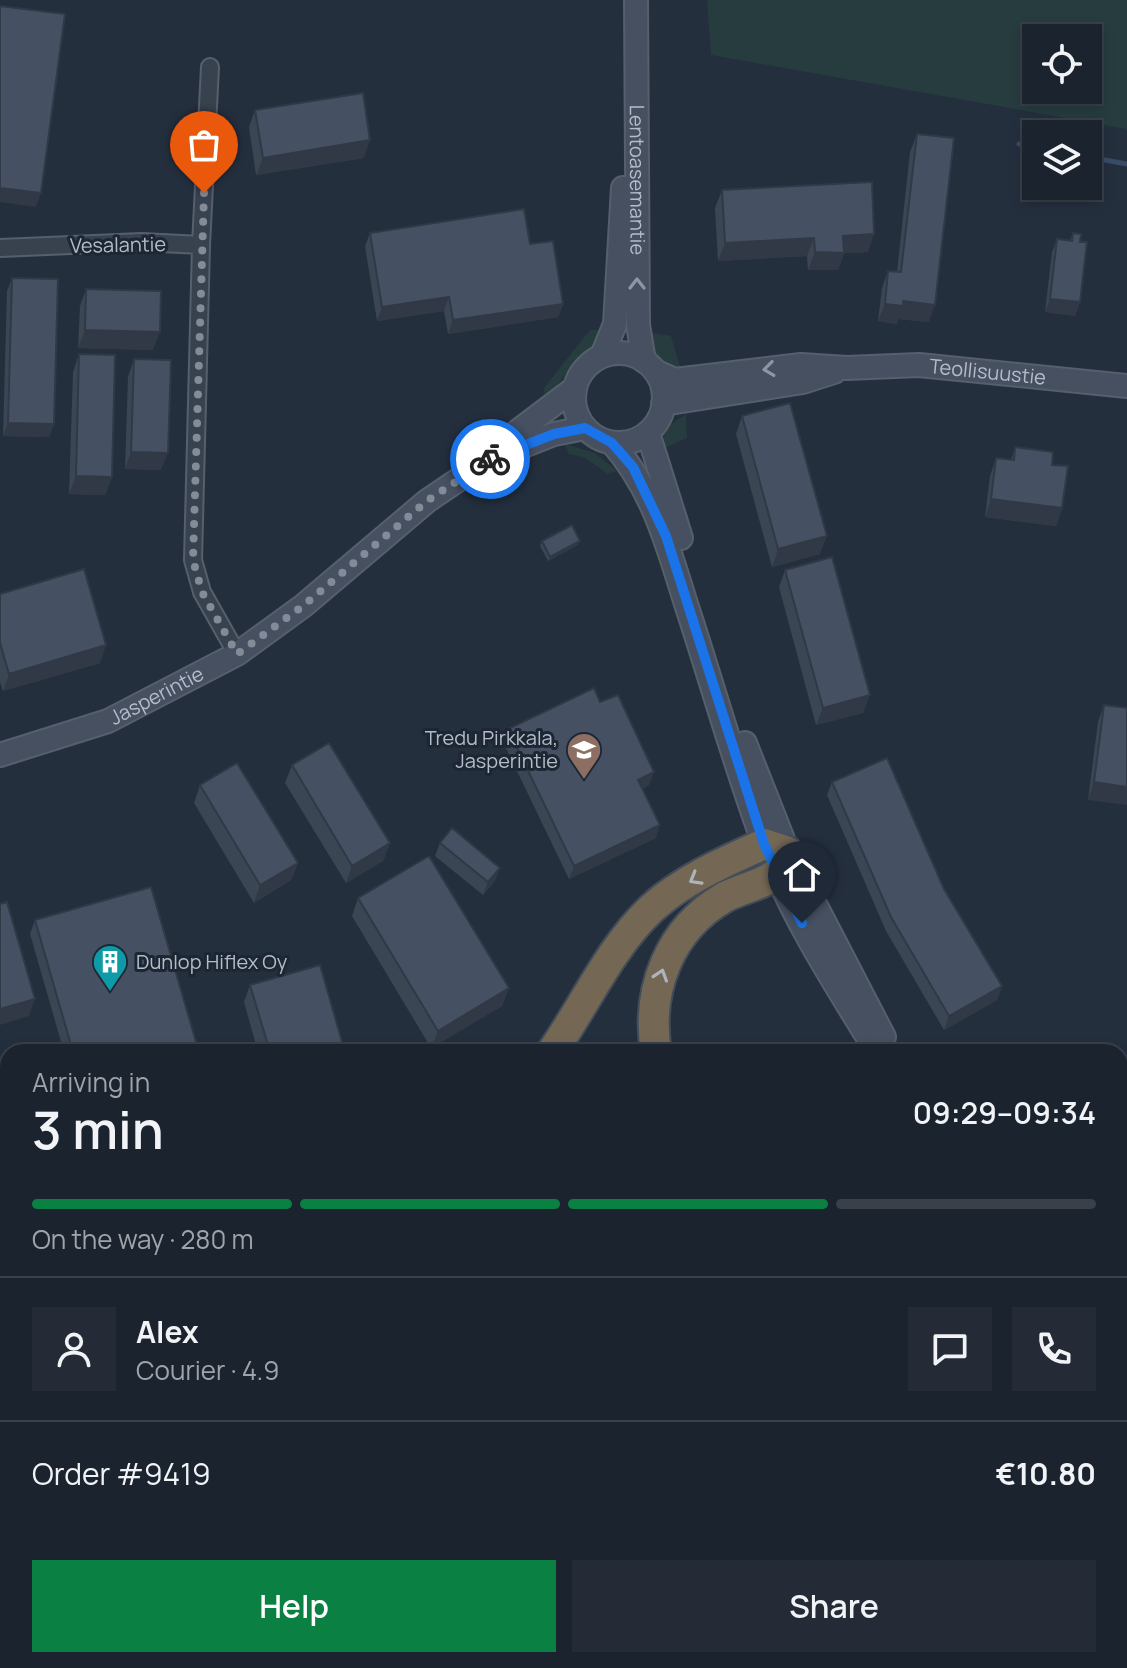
<!DOCTYPE html>
<html lang="en">
<head>
<meta charset="utf-8">
<style>
	body { margin:0; font-family:Manrope,sans-serif; background:#242b36; color:#f1f3f6; height:100vh; display:flex; flex-direction:column; font-size:30px; white-space:nowrap }
	* { box-sizing:border-box; margin:0 }
	p { font-size:26px; color:#a0a4aa }
	.icon { flex:none; width:44px; height:44px; fill:none; stroke:currentColor; stroke-width:2; stroke-linecap:round; stroke-linejoin:round }
	.map { position:relative; flex:1; overflow:hidden }
	.panel { position:absolute; left:0px; top:1044px; width:1128px; height:624px; display:flex; flex-direction:column; background:#1b232e; border-radius:24px 24px 0 0; box-shadow:0 4px 12px #0003,0 0 0 2px #39404a }
	.panel>* { flex:none }
	.tools { position:absolute; left:1022px; top:24px; display:grid; gap:16px }
	.tools a { display:grid; place-items:center; width:80px; height:80px; border-radius:0px; background:#1b232e; box-shadow:0 4px 12px #0003,0 0 0 2px #39404a; font-size:40px }
	.pin { position:absolute; display:grid; place-items:center; width:68px; height:68px; color:#fff; margin:-82px -34px; border-radius:50% 50% 50% 0; rotate:-45deg; box-shadow:0 0 8px #0007 }
	.pin .icon { rotate:45deg }
	.courier { position:absolute; display:grid; place-items:center; width:80px; height:80px; margin:-40px; border:6px solid #1a73e8; border-radius:50%; background:#fff; color:#222; box-shadow:0 2px 10px #0007 }
	.overview em { font-style:normal; font-weight:600 }
	.overview div { display:flex; flex-direction:column-reverse }
	.overview { display:flex; align-items:center; justify-content:space-between; height:136px; padding:0 32px }
	h1 { font-size:52px; font-weight:600; line-height:60px }
	.bar { display:grid; grid-template-columns:repeat(4,1fr); gap:12px 8px; align-content:center; height:96px; padding:0 32px }
	.bar i { height:10px; border-radius:6px; background:#39404a }
	.bar .selected { background:#0b8043 }
	.bar p { grid-column:span 4 }
	.line { display:flex; align-items:center; gap:20px; padding:0 32px; border-top:2px solid #39404a }
	.line div { flex:1 }
	.round { display:grid; place-items:center; flex:none; width:84px; height:84px; border-radius:0px; background:#242b36 }
	.cta { display:flex; gap:16px; margin-top:auto; padding:16px 32px }
	.cta a { flex:1; height:92px; border-radius:0px; background:#0b8043; color:#fff; font-size:32px; font-weight:600; line-height:92px; text-align:center }
	.cta a+a { background:#242b36; color:#f1f3f6 }
	.map>svg:first-child { display:block }
	.green { fill:#263c3f; fill-rule:evenodd }
	.lines { fill:none; stroke-linecap:round; stroke-linejoin:round }
	.stream { stroke:#394c67; stroke-width:5 }
	.street-casing { stroke:#565f6c; stroke-width:20 }
	.secondary-casing { stroke:#565f6c; stroke-width:26 }
	.highway-casing { stroke:#434c59; stroke-width:34 }
	.street { stroke:#38414e; stroke-width:16 }
	.secondary { stroke:#465061; stroke-width:22 }
	.highway { stroke:#746855; stroke-width:30 }
	.wall { fill:#3b4654 }
	.shaded-wall { fill:#303945 }
	.building { fill:#455162; stroke:#303945; stroke-width:2 }
	.oneway { stroke:#8e96a5 }
	.oneway2 { stroke:#aeb4bd }
	.done { stroke:#828b98; stroke-width:8; stroke-dasharray:0 14.4 }
	.route { stroke:#1a73e8; stroke-width:10 }
	.labels { text-anchor:middle; stroke-width:6; stroke-linejoin:round; paint-order:stroke }
	.street-label { font-size:20px; fill:#b4bcc9; stroke:#1d2633 }
	.poi-label { font-size:20px; fill:#b4bcc9; stroke:#1d2633; text-anchor:end }
</style>
</head>
<body>
<div class="map">
<svg width="1127" height="1668" viewBox="0 0 1127 1668">
	<rect width="100%" height="100%" fill="#242f3e"/>
	<path class="green" d="M707,0H1127V129L711,55ZM1036,38H1088V90H1036Z
		M590,330H604L597,344L572,365L547,400L543,389Z
		M647,332L671,336L681,370L655,357Z
		M686,415L687,438L663,449C662,431 670,422 686,415Z
		M565,444L595,453L617,471L608,474L584,457L569,454Z
		M1120,1463L1127,1475V1648L1120,1654Z
		M610,1660H691L694,1668H621Z"/>
	<g class="lines">
		<path class="stream" d="M1019,144L1036,148
			M1088,157L1127,164"/>
		<defs>
			<path id="street" d="M210,67L201,245L193,560L202,592L237,654
				M0,248L142,242L201,245
				M0,1631L8,1629
				M303,1660L315,1668
				M490,1668L491,1660
				M1125,1668L1127,1666"/>
			<g id="secondary">
				<path id="s1" d="M636,0L638,325L644,361"/>
				<circle cx="619" cy="398" r="45"/>
				<path d="M602,356L615,324L623,188"/>
				<path id="s2" d="M655,371L675,380L801,365L847,368L919,365L1127,386"/>
				<path d="M663,404L803,382L834,372"/>
				<path d="M648,433L681,538"/>
				<path d="M612,443C654,491 668,547 687,607C713,686 735,766 764,844C792,918 836,986 877,1052"/>
				<path d="M498,456L554,434L585,428"/>
				<path d="M745,743L788,852L884,1037"/>
				<path id="s3" d="M0,755L108,721L237,654L303,606L427,501L489,459L518,431L575,388"/>
				<path d="M1120,1429L1127,1441"/>
			</g>
			<path id="highway" d="M552,1052C585,1005 609,949 651,909C682,880 726,861 764,844L788,852C785,858 781,869 776,874C764,884 740,889 725,897C669,929 646,990 656,1052
				M1120,1208H1127
				M1120,1262L1127,1261
				M1120,1304L1127,1305
				M0,1361L8,1358
				M0,1390L8,1389
				M0,1426L8,1424"/>
		</defs>
		<use href="#street" class="street-casing"/>
		<use href="#secondary" class="secondary-casing"/>
		<use href="#highway" class="highway-casing"/>
		<use href="#street" class="street"/>
		<use href="#secondary" class="secondary"/>
		<use href="#highway" class="highway"/>
	</g>
	<path class="wall" d="M255,110L364,158L256,175L249,127Z
		M917,134L929,322L898,319L897,324L878,321L882,288L888,271L897,272L910,152Z
		M722,190L868,252L844,253L838,270H808L807,256L718,261L715,208Z
		M370,233L530,244L563,304L558,317L448,334L444,311L377,321L365,246Z
		M1073,233L1080,242V302L1075,316L1045,312L1052,252L1057,239L1070,240Z
		M12,278L54,424L49,437L3,436L7,291Z
		M86,289L153,350L78,348L80,306Z
		M79,354L112,477L105,495L69,494L73,372Z
		M134,359L161,470L125,469L128,377Z
		M742,416L820,554L772,567L736,434Z
		M1015,447L1052,465L1062,508L1056,526L985,517L990,476L996,458L1011,460Z
		M542,541L578,545L548,561L540,546Z
		M785,570L863,713L816,725L779,587Z
		M0,594L100,663L3,691L0,682Z
		M600,702L649,785L642,789L656,838L569,879L503,742L508,729Z
		M1104,705L1127,708L1088,800L1098,722Z
		M292,765L390,843L383,861L346,883L285,783Z
		M832,782L944,889L1002,986L997,1000L944,1030L886,931L827,795Z
		M200,785L298,863L291,880L254,903L194,803Z
		M440,843L495,881L483,895L435,856Z
		M358,898L509,988L502,1006L431,1048L352,916Z
		M35,920L199,1052H64L30,934Z
		M250,985L345,1052H258L244,1002Z
		M8,1501V1557L3,1558L0,1545V1503Z
		M80,1660H97L96,1663Z
		M151,1660H196L194,1668H149Z
		M400,1660H425L424,1665Z
		M434,1660H474L472,1668H432Z
		M998,1660H1045L1023,1668H1001Z"/>
	<path class="shaded-wall" d="M370,140L364,158L256,175L263,158Z
		M0,188L41,193L36,207L0,202Z
		M874,234L868,252L844,253L838,270H808L815,252L843,236Z
		M814,238L807,256L718,261L725,243Z
		M449,297L444,311L377,321L382,307Z
		M1050,299L1080,302L1075,316L1045,312Z
		M903,301L935,305L929,322L898,319L897,324L878,321L885,304Z
		M563,304L558,317L448,334L453,320Z
		M85,330L160,332L153,350L78,348Z
		M8,423L54,424L49,437L3,436Z
		M131,452L168,453L161,470L125,469Z
		M76,476L112,477L105,495L69,494Z
		M991,499L1062,508L1056,526L985,517Z
		M827,536L820,554L772,567L778,549Z
		M580,541L578,545L548,561L550,557Z
		M106,645L100,663L3,691L9,674Z
		M870,695L863,713L816,725L823,708Z
		M654,772L649,785L633,794L638,780Z
		M1094,782L1127,787V805L1088,800Z
		M660,825L656,838L569,879L574,866Z
		M390,843L383,861L346,883L352,866Z
		M298,863L291,880L254,903L260,885Z
		M500,868L495,881L483,895L488,882Z
		M1002,986L997,1000L944,1030L949,1016Z
		M509,988L502,1006L431,1048L438,1031Z
		M35,999L29,1016L0,1025V1009Z
		M8,1242V1254L0,1257V1245Z
		M8,1545V1557L3,1558Z
		M1034,1660H1045L1023,1668H1013Z"/>
	<path class="building" d="M0,6L65,14L41,193L0,188Z
		M363,93L370,140L263,158L255,110Z
		M917,134L954,138L935,305L903,301V306L885,304L888,271L901,272Z
		M872,182L874,234L843,236L844,253L815,252L814,238L725,243L722,190Z
		M524,209L530,244L553,241L563,304L453,320L449,297L382,307L370,233Z
		M1073,233L1081,234L1080,242H1087L1080,302L1050,299L1057,239L1072,241Z
		M12,278L58,279L54,424L8,423Z
		M86,289L161,291L160,332L85,330Z
		M79,354L115,355L112,477L76,476Z
		M134,359L171,360L168,453L131,452Z
		M790,403L827,536L778,549L742,416Z
		M1015,447L1053,452L1052,465L1068,466L1062,508L991,499L996,458L1014,460Z
		M572,525L580,541L550,557L542,541Z
		M832,557L870,695L823,708L785,570Z
		M84,569L106,645L9,674L0,643V594Z
		M594,688L600,702L618,695L654,772L638,780L660,825L574,866L508,729Z
		M1104,705L1127,708V787L1094,782Z
		M329,743L390,843L352,866L292,765Z
		M887,758L944,889L1002,986L949,1016L891,917L832,782Z
		M237,763L298,863L260,885L200,785Z
		M452,828L500,868L488,882L440,843Z
		M429,856L509,988L438,1031L358,898Z
		M151,887L199,1052H73L35,920Z
		M7,902L35,999L0,1009V904Z
		M320,965L345,1052H270L250,985Z
		M7,1187L8,1192V1242L0,1245V1189Z
		M8,1501V1534L0,1503Z
		M30,1660H69L67,1668H28Z
		M161,1660H196L194,1668H159Z
		M437,1660H474L472,1667Z
		M1001,1660H1034L1013,1668H1004Z
		M264,1662L296,1668H262Z"/>
	<defs><path id="oneway-chevron" d="M-2-3.5L2.5 0L-2 3.5" fill="none" stroke-width="1.6" stroke-linecap="round" stroke-linejoin="round" transform="scale(2)"/></defs>
	<g class="oneway">
		<use href="#oneway-chevron" transform="translate(637 284) rotate(-90)"/>
		<use href="#oneway-chevron" transform="translate(769 369) rotate(173)"/>
	</g>
	<g class="oneway2">
		<use href="#oneway-chevron" transform="translate(695 879) rotate(150)"/>
		<use href="#oneway-chevron" transform="translate(661 975) rotate(-72)"/>
	</g>
	<g class="lines">
		<path class="done" d="M204,193L193,560L202,592L237,654L303,606L427,501L490,459"/>
		<path class="route" d="M490,459L554,434L585,428L612,443L633,467L666,536L764,844L802,923"/>
	</g>
	<defs>
		<symbol id="school-pin" viewBox="-11 -11 22 30"><path d="M0 17L-7.5 6A9.5 9.5 0 1 1 7.5 6Z" fill="#8d6e63" stroke="#1d2633"/><path d="M0-5L7-2L0 1L-7-2ZM-4 1L0 2.5L4 1V4Q0 6-4 4Z" fill="#fff"/></symbol>
		<symbol id="building-pin" viewBox="-11 -11 22 30"><path d="M0 17L-7.5 6A9.5 9.5 0 1 1 7.5 6Z" fill="#0f9aa8" stroke="#1d2633"/><path d="M-4-6H4V6H1V3H-1V6H-4ZM-2.5-4.3h1.7v1.8h-1.7ZM.8-4.3h1.7v1.8H.8ZM-2.5-1h1.7V.8h-1.7ZM.8-1h1.7V.8H.8Z" fill="#fff"/></symbol>
	</defs>
	<g fill-rule="evenodd">
		<use href="#school-pin" x="564" y="730" width="40" height="54"/>
		<use href="#building-pin" x="90" y="942" width="40" height="54"/>
	</g>
	<g class="labels">
		<g class="street-label">
			<text dy="7" stroke="none"><textPath href="#s1" startOffset="180">Lentoasemantie</textPath></text>
			<text transform="translate(118 245) rotate(-1)" y="7">Vesalantie</text>
			<text dy="7" stroke="none"><textPath href="#s2" startOffset="336">Teollisuustie</textPath></text>
			<text dy="7" stroke="none"><textPath href="#s3" startOffset="168">Jasperintie</textPath></text>
		</g>
		<g class="poi-label">
			<text x="558" y="745">Tredu Pirkkala,<tspan x="558" dy="23">Jasperintie</tspan></text>
			<text x="136" y="969" text-anchor="start">Dunlop Hiflex Oy</text>
		</g>
	</g>
</svg>
<div class="tools">
<a><svg class="icon" aria-label="locate" viewBox="0 0 24 24"><circle cx="12" cy="12" r="6"/><path d="M12 2v4M12 18v4M2 12h4M18 12h4"/></svg></a>
<a><svg class="icon" aria-label="layers" viewBox="0 0 24 24"><path d="M12 4l9 5-9 5-9-5zM3 14l9 5 9-5"/></svg></a>
</div>
<div class="pin" style="left:204px;top:193px;background:#ea580c"><svg class="icon" aria-label="bag" viewBox="0 0 24 24"><path d="M5 8h14l-1 12H6zM9 8a3 3 0 0 1 6 0"/></svg></div>
<div class="pin" style="left:802px;top:923px;background:#1f2937"><svg class="icon" aria-label="home" viewBox="0 0 24 24"><path d="M3 11l9-7 9 7M6 9v11h12V9"/></svg></div>
<div class="courier" style="left:490px;top:459px"><svg class="icon" aria-label="bike" viewBox="0 0 24 24"><circle cx="6" cy="16" r="4"/><circle cx="18" cy="16" r="4"/><path d="M6 16l4-8h5l3 8M10 8l3 8H6M13 5h3"/></svg></div>
<section class="panel">
<div class="overview"><div><h1>3 min</h1><p>Arriving in</p></div><em>09:29–09:34</em></div>
<div class="bar"><i class="selected"></i><i class="selected"></i><i class="selected"></i><i></i><p>On the way · 280 m</p></div>
<div class="line" style="height:144px"><a class="round"><svg class="icon" aria-label="person" viewBox="0 0 24 24"><circle cx="12" cy="8" r="4"/><path d="M4 21q1-7 8-7t8 7"/></svg></a><div><b>Alex</b><p>Courier · 4.9</p></div><a class="round"><svg class="icon" aria-label="chat" viewBox="0 0 24 24"><path d="M4 5h16v11H9l-5 4z"/></svg></a><a class="round"><svg class="icon" aria-label="phone" viewBox="0 0 24 24"><path d="M5 4h4l2 5-3 2q2 4 5 5l2-3 5 2v4C11 20 4 13 5 4z"/></svg></a></div>
<div class="line" style="height:104px"><div>Order #9419</div><b>€10.80</b></div>
<div class="cta"><a>Help</a><a>Share</a></div>
</section>
</div>
</body>
</html>
